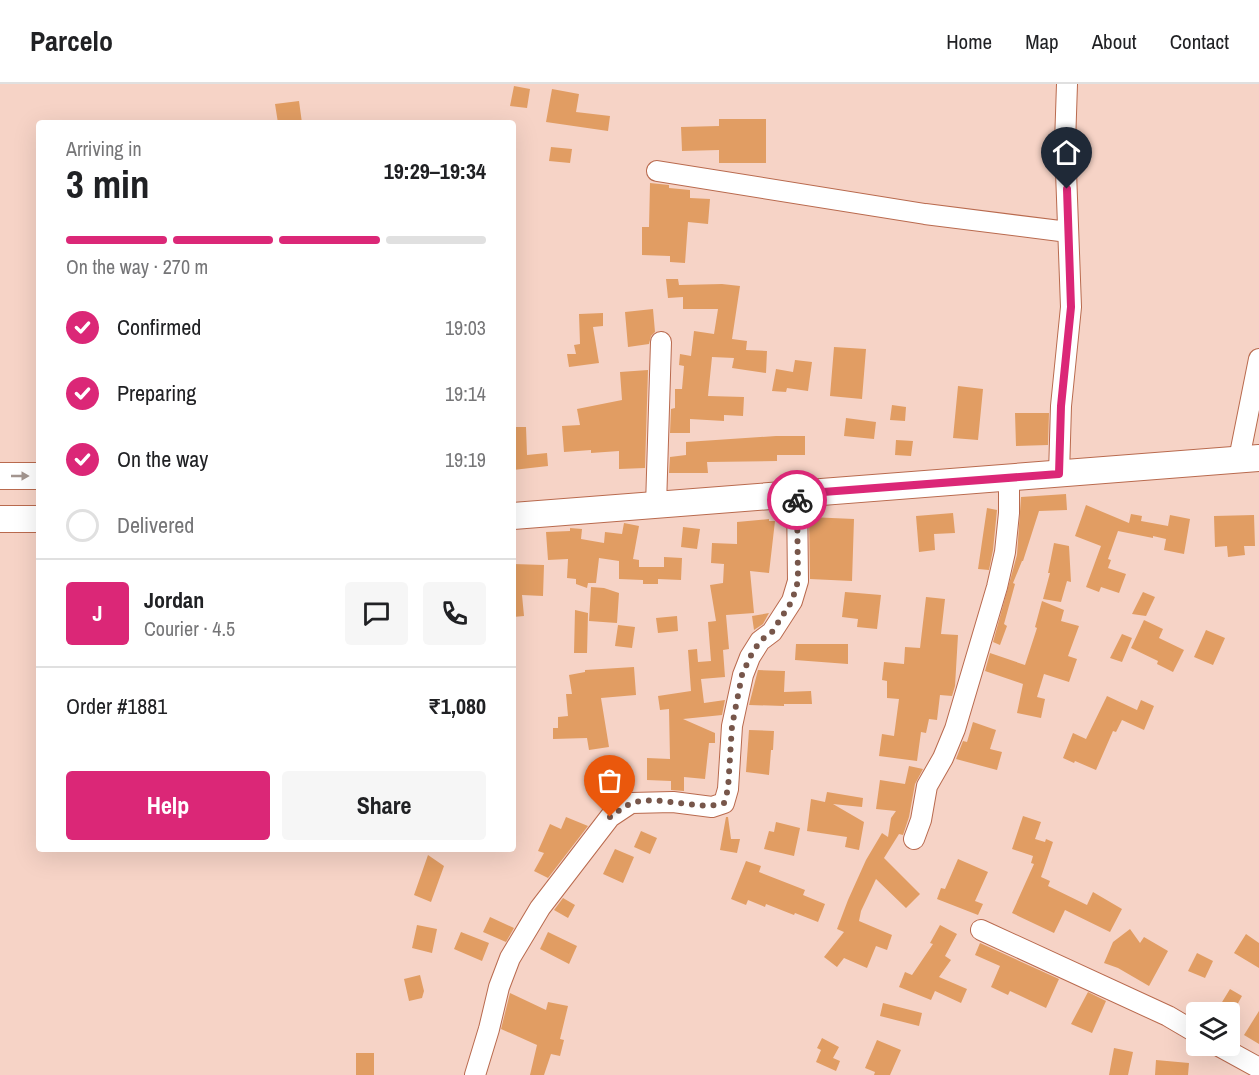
<!DOCTYPE html>
<html lang="en">
<head>
<meta charset="utf-8">
<style>
	body { margin:0; font-family:"Archivo Narrow",sans-serif; background:#f6f6f6; color:#202124; height:100vh; display:flex; flex-direction:column; font-size:22px; white-space:nowrap }
	* { box-sizing:border-box; margin:0 }
	p { font-size:20px; color:#757577 }
	.icon { flex:none; width:33px; height:33px; fill:none; stroke:currentColor; stroke-width:2; stroke-linecap:round; stroke-linejoin:round }
	.map { position:relative; flex:1; overflow:hidden }
	.details { position:absolute; left:36px; top:36px; width:480px; height:732px; display:flex; flex-direction:column; background:#fff; border-radius:6px; box-shadow:0 6px 24px #0002 }
	.details>* { flex:none }
	.buttons { position:absolute; left:1186px; top:918px; display:grid; gap:12px }
	.buttons a { display:grid; place-items:center; width:54px; height:54px; border-radius:6px; background:#fff; box-shadow:0 6px 24px #0002; font-size:30px }
	.pin { position:absolute; display:grid; place-items:center; width:51px; height:51px; color:#fff; margin:-62px -26px; border-radius:50% 50% 50% 0; rotate:-45deg; box-shadow:0 0 6px #0007 }
	.pin .icon { rotate:45deg }
	.courier { position:absolute; display:grid; place-items:center; width:60px; height:60px; margin:-30px; border:4px solid #db2777; border-radius:50%; background:#fff; color:#222; box-shadow:0 2px 8px #0007 }
	.head em { font-style:normal; font-weight:700 }
	.head div { display:flex; flex-direction:column-reverse }
	.head { display:flex; align-items:center; justify-content:space-between; height:102px; padding:0 30px }
	h1 { font-size:39px; font-weight:700; line-height:45px }
	.bar { display:grid; grid-template-columns:repeat(4,1fr); gap:9px 6px; align-content:center; height:72px; padding:0 30px }
	.bar i { height:8px; border-radius:4px; background:#e0e0e0 }
	.bar .selected { background:#db2777 }
	.bar p { grid-column:span 4 }
	.line { display:flex; align-items:center; gap:15px; padding:0 30px; border-top:2px solid #e0e0e0 }
	.line div { flex:1 }
	.round { display:grid; place-items:center; flex:none; width:63px; height:63px; border-radius:6px; background:#f6f6f6 }
	ol { padding:0 30px; list-style:none }
	li { display:flex; align-items:center; gap:18px; height:66px }
	li p { margin-inline-start:auto }
	li .icon { padding:6px; border-radius:50%; background:#db2777; color:#fff; stroke-width:4 }
	li:last-child { color:#757577 }
	li i { width:33px; height:33px; border:3px solid #e0e0e0; border-radius:50% }
	.primary-button { display:flex; gap:12px; margin-top:auto; padding:12px 30px }
	.primary-button a { flex:1; height:69px; border-radius:6px; background:#db2777; color:#fff; font-size:24px; font-weight:700; line-height:69px; text-align:center }
	.primary-button a+a { background:#f6f6f6; color:#202124 }
	header { display:flex; align-items:center; gap:36px; box-sizing:border-box; height:84px; padding:0 30px; background:#fff; border-bottom:2px solid #e0e0e0 }
	header strong { font-size:28px }
	nav { display:flex; gap:33px; margin-inline-start:auto; font-size:21px }
	.map>svg:first-child { display:block }
	.building { fill:#e19d63 }
	.lines { fill:none; stroke-linecap:round; stroke-linejoin:round }
	.minor-casing { stroke:#b96a4e; stroke-width:22 }
	.major-casing { stroke:#b96a4e; stroke-width:28 }
	.minor { stroke:#fff; stroke-width:20 }
	.major { stroke:#fff; stroke-width:26 }
	.oneway { fill:#a3958f }
	.done { stroke:#77564a; stroke-width:6; stroke-dasharray:0 10.8 }
	.route { stroke:#db2777; stroke-width:8 }
</style>
</head>
<body>
<header>
<strong>Parcelo</strong>
<nav><a>Home</a><a>Map</a><a>About</a><a>Contact</a></nav>
</header>
<div class="map">
<svg width="1259" height="991" viewBox="0 0 1259 991">
	<rect width="100%" height="100%" fill="#f6d3c6"/>
	<path class="building" d="M514,2L530,5L527,24L510,22Z
		M552,5L579,10L576,28L610,32L608,47L546,38Z
		M299,17L302,39H278L275,20Z
		M719,35H766V79H719V66L682,67L681,43L719,42Z
		M551,63L572,65L570,79L549,77Z
		M650,99L669,101V104L690,106V114L710,115L708,140L688,138L685,179L670,178V172L642,171V143H649Z
		M666,195H678L679,201L722,200L740,202L732,255L747,257L746,266L767,267L766,289L732,284L734,274L712,273L708,312L744,313L743,332L724,331V337L690,335V349H670L671,325L675,324V305H682L684,282L679,281L680,270L691,272L694,247L714,250L718,225H683V213L668,214Z
		M653,225L655,248L651,252L649,260L628,263L625,228Z
		M603,229V242L593,243L599,279L569,283L567,270H576L574,261L580,260L579,230Z
		M834,263L866,265L862,315L830,312Z
		M795,276L812,278L808,307L787,304L786,308L772,307L776,285L793,288Z
		M648,286L645,384L619,385V367L591,369V366L564,368L562,342L580,341L577,325L622,316L620,288Z
		M958,302L983,305L978,356L953,354Z
		M892,321L906,323L905,337L890,336Z
		M1015,329H1049L1048,361L1016,362Z
		M846,334L876,338L874,355L844,352Z
		M513,343H526L527,371L547,369L548,382L513,386Z
		M776,352H805V371H777V377L707,378L708,389H669L670,373L686,371V358Z
		M896,356L913,357L911,372L895,371Z
		M1066,410L1067,426L1039,427L1023,477H1022L1013,499L1015,500L1004,540L1007,542L1000,561L993,558L1017,471L1021,413Z
		M1086,421L1129,439L1131,430L1142,432L1141,437L1168,442L1170,431L1190,435L1184,470L1164,466L1166,455L1153,452V454L1118,447L1108,475L1111,476L1108,484L1126,490L1119,509L1101,503L1099,508L1086,503L1101,462L1075,452Z
		M987,424L997,426L993,466L989,486L978,485Z
		M953,429L955,449L934,450L935,466L919,468L916,432Z
		M1254,431L1255,462H1244L1245,471L1228,473L1227,462L1215,463L1214,432Z
		M809,433L854,435L852,497L810,495Z
		M769,435V437H775L769,489L750,487L754,529L726,531L729,565L723,566L725,593L701,595L704,619L725,616L722,631L683,635L715,649V659H709L705,695L684,693V707L671,706V697L647,696V674L670,675L669,625L660,626L658,612L691,607L688,566L697,565L698,578L711,577L708,538L716,537L710,501L723,499L724,480L711,479L712,459L737,460V438Z
		M624,439L639,442L633,475L639,476V483H664V473L682,474L681,496L658,495V500H643V496L619,495V477L599,474L596,499H588L587,504L576,500V495L567,494L568,475L548,476L546,448L570,447V444L582,445L581,455L604,459L605,448L622,450Z
		M683,443L700,445L697,465L681,463Z
		M1054,459L1069,462L1071,498L1067,497L1061,518L1043,515L1050,489H1048Z
		M513,480L544,481L543,512L522,511L524,532L513,533Z
		M591,503L604,504L619,509L617,539L589,537Z
		M845,508L881,511L877,545L857,543L858,535L842,533Z
		M1143,508L1155,513L1146,532L1132,530Z
		M926,513L945,515L941,550L958,551L955,602L952,612L940,611L937,636L929,635L926,649L921,648L917,677L879,672L882,650L894,652L899,615L887,614V597L882,596L884,578L904,580L905,563L920,564Z
		M1042,517L1064,526L1061,537L1079,542L1068,572L1077,575L1069,598L1044,590L1037,613L1045,615L1041,634L1017,629L1023,600L985,587L990,569L1025,581L1037,544L1035,543Z
		M575,526L588,529L587,569H574Z
		M769,529L763,540L754,546L752,532Z
		M677,532L678,547L658,549L656,534Z
		M1144,536L1163,545L1159,554L1184,566L1173,588L1157,580L1158,577L1131,564Z
		M618,541L635,543L632,564L615,562Z
		M1206,546L1225,554L1213,581L1194,573Z
		M1122,550L1132,554L1122,578L1110,574Z
		M796,560H848V580L795,576Z
		M634,583L636,611L601,614L609,663L589,666L587,654L553,655V644H558V633L568,632L566,610H572L569,591L585,588V586Z
		M758,586L785,587L784,608L811,607L812,620H784V622L749,621Z
		M1107,612L1137,626L1141,616L1154,622L1144,646L1122,636L1116,648L1113,647L1096,686L1075,677L1074,679L1063,674L1073,649L1086,655Z
		M973,638L996,646L990,665L1002,668L997,686L956,675L963,657L967,658Z
		M749,646L774,647L773,666H771L769,691L746,688Z
		M909,682L923,685L915,700L909,733L903,751L899,750L884,774L920,810L906,824L876,795L861,827L859,837L892,851L887,866L876,862L867,884L844,874L837,883L824,873L844,848L837,845L848,816L866,776L882,749L888,753L891,734L896,727L876,725L880,696L905,700Z
		M827,708L863,714L862,723L833,720L864,738L859,766L845,763L847,753L807,747L811,715L825,718Z
		M1023,732L1041,738L1035,755L1045,758L1046,755L1053,758L1041,793L1050,797L1048,802L1087,821L1093,808L1122,825L1110,848L1065,826L1054,849L1012,829L1034,780L1031,779L1033,772L1012,765Z
		M566,733L588,742L548,794L534,787L544,769L538,767L550,740L561,745Z
		M726,733H728L731,755H740L737,769L720,766Z
		M776,738L800,744L794,772L764,765L769,747L774,748Z
		M641,747L657,754L650,770L634,763Z
		M615,765L634,773L623,799L603,790Z
		M428,771L444,782L431,818L414,811Z
		M958,775L988,788L975,817L983,820L978,831L937,815L941,804L945,805Z
		M746,777L761,782L759,788L805,806L803,811L825,820L818,838L795,829L794,831L766,820L765,823L748,816L746,821L731,815Z
		M563,814L575,821L568,834L554,826Z
		M490,833L514,844L506,858L483,848Z
		M417,841L437,845L432,869L412,864Z
		M940,841L957,850L945,872L951,876L939,893L967,905L961,919L935,907L931,916L899,903L905,888L912,891L933,860L930,859Z
		M1130,845L1140,859L1144,853L1168,867L1149,902L1118,884L1104,879L1113,858Z
		M461,848L489,859L482,877L454,865Z
		M548,848L577,862L569,880L540,865Z
		M1246,850L1259,859V884L1234,869Z
		M980,859L1059,895L1046,924L1010,907L1008,911L991,903L1000,882L975,871Z
		M1197,869L1213,877L1205,894L1188,887Z
		M420,891L424,907L422,914L409,917L404,895Z
		M1230,905L1242,912L1233,928H1216Z
		M1088,908L1106,917L1092,949L1071,940Z
		M510,909L546,926L548,918L568,922L560,955L564,956L560,972L551,970L544,991H530L537,961L501,945Z
		M883,919L922,929L919,942L880,932Z
		M1259,927V960L1244,951Z
		M822,954L839,963L833,974L840,977L836,987L816,978L821,966L817,964Z
		M877,956L901,966L890,991H874L875,988L865,984Z
		M1114,964L1133,968L1128,991H1109Z
		M356,969H374V991H356Z
		M1156,976L1189,979L1188,991H1155Z"/>
	<g class="lines">
		<defs>
			<path id="minor" d="M657,87L925,130L1068,148
				M1239,375L1259,275
				M1059,390L1061,322L1071,223L1065,60L1067,0
				M656,422L661,258
				M914,755L921,736L927,702L943,674L955,645L997,503L1005,468L1009,429V394
				M981,846L1168,932L1197,949
				M1219,962L1259,984
				M475,991L489,945L499,903L510,874L540,824L610,733L631,719L673,718L712,723L724,719L728,705L732,642L743,591L750,573L760,557L772,548L792,517L798,497L797,410"/>
			<path id="major" d="M0,392H39
				M513,432L1259,374
				M0,435H39"/>
		</defs>
		<use href="#minor" class="minor-casing"/>
		<use href="#major" class="major-casing"/>
		<use href="#minor" class="minor"/>
		<use href="#major" class="major"/>
	</g>
	<defs><path id="oneway-solid" d="M-6-.8H1V-3.2L6.5 0L1 3.2V.8H-6Z" transform="scale(1.5)"/></defs>
	<use class="oneway" href="#oneway-solid" transform="translate(20 392)"/>
	<g class="lines">
		<path class="done" d="M610,733C616,729 623,723 630,720C656,709 698,728 724,719L728,705L732,642L742,591L750,573L760,557L772,548L792,517L798,497L797,416"/>
		<path class="route" d="M797,416V410L1059,390L1061,322L1071,223L1067,105"/>
	</g>
</svg>
<div class="buttons">
<a><svg class="icon" aria-label="layers" viewBox="0 0 24 24"><path d="M12 4l9 5-9 5-9-5zM3 14l9 5 9-5"/></svg></a>
</div>
<div class="pin" style="left:610px;top:733px;background:#ea580c"><svg class="icon" aria-label="bag" viewBox="0 0 24 24"><path d="M5 8h14l-1 12H6zM9 8a3 3 0 0 1 6 0"/></svg></div>
<div class="pin" style="left:1067px;top:105px;background:#1f2937"><svg class="icon" aria-label="home" viewBox="0 0 24 24"><path d="M3 11l9-7 9 7M6 9v11h12V9"/></svg></div>
<div class="courier" style="left:797px;top:416px"><svg class="icon" aria-label="bike" viewBox="0 0 24 24"><circle cx="6" cy="16" r="4"/><circle cx="18" cy="16" r="4"/><path d="M6 16l4-8h5l3 8M10 8l3 8H6M13 5h3"/></svg></div>
<section class="details">
<div class="head"><div><h1>3 min</h1><p>Arriving in</p></div><em>19:29–19:34</em></div>
<div class="bar"><i class="selected"></i><i class="selected"></i><i class="selected"></i><i></i><p>On the way · 270 m</p></div>
<ol>
<li><svg class="icon" aria-label="check" viewBox="0 0 24 24"><path d="M5 12l5 5 9-10"/></svg>Confirmed<p>19:03</p></li>
<li><svg class="icon" aria-label="check" viewBox="0 0 24 24"><path d="M5 12l5 5 9-10"/></svg>Preparing<p>19:14</p></li>
<li><svg class="icon" aria-label="check" viewBox="0 0 24 24"><path d="M5 12l5 5 9-10"/></svg>On the way<p>19:19</p></li>
<li><i></i>Delivered</li>
</ol>
<div class="line" style="height:108px"><b class="round" style="background:#db2777;color:#fff">J</b><div><b>Jordan</b><p>Courier · 4.5</p></div><a class="round"><svg class="icon" aria-label="chat" viewBox="0 0 24 24"><path d="M4 5h16v11H9l-5 4z"/></svg></a><a class="round"><svg class="icon" aria-label="phone" viewBox="0 0 24 24"><path d="M5 4h4l2 5-3 2q2 4 5 5l2-3 5 2v4C11 20 4 13 5 4z"/></svg></a></div>
<div class="line" style="height:78px"><div>Order #1881</div><b>₹1,080</b></div>
<div class="primary-button"><a>Help</a><a>Share</a></div>
</section>
</div>
</body>
</html>
